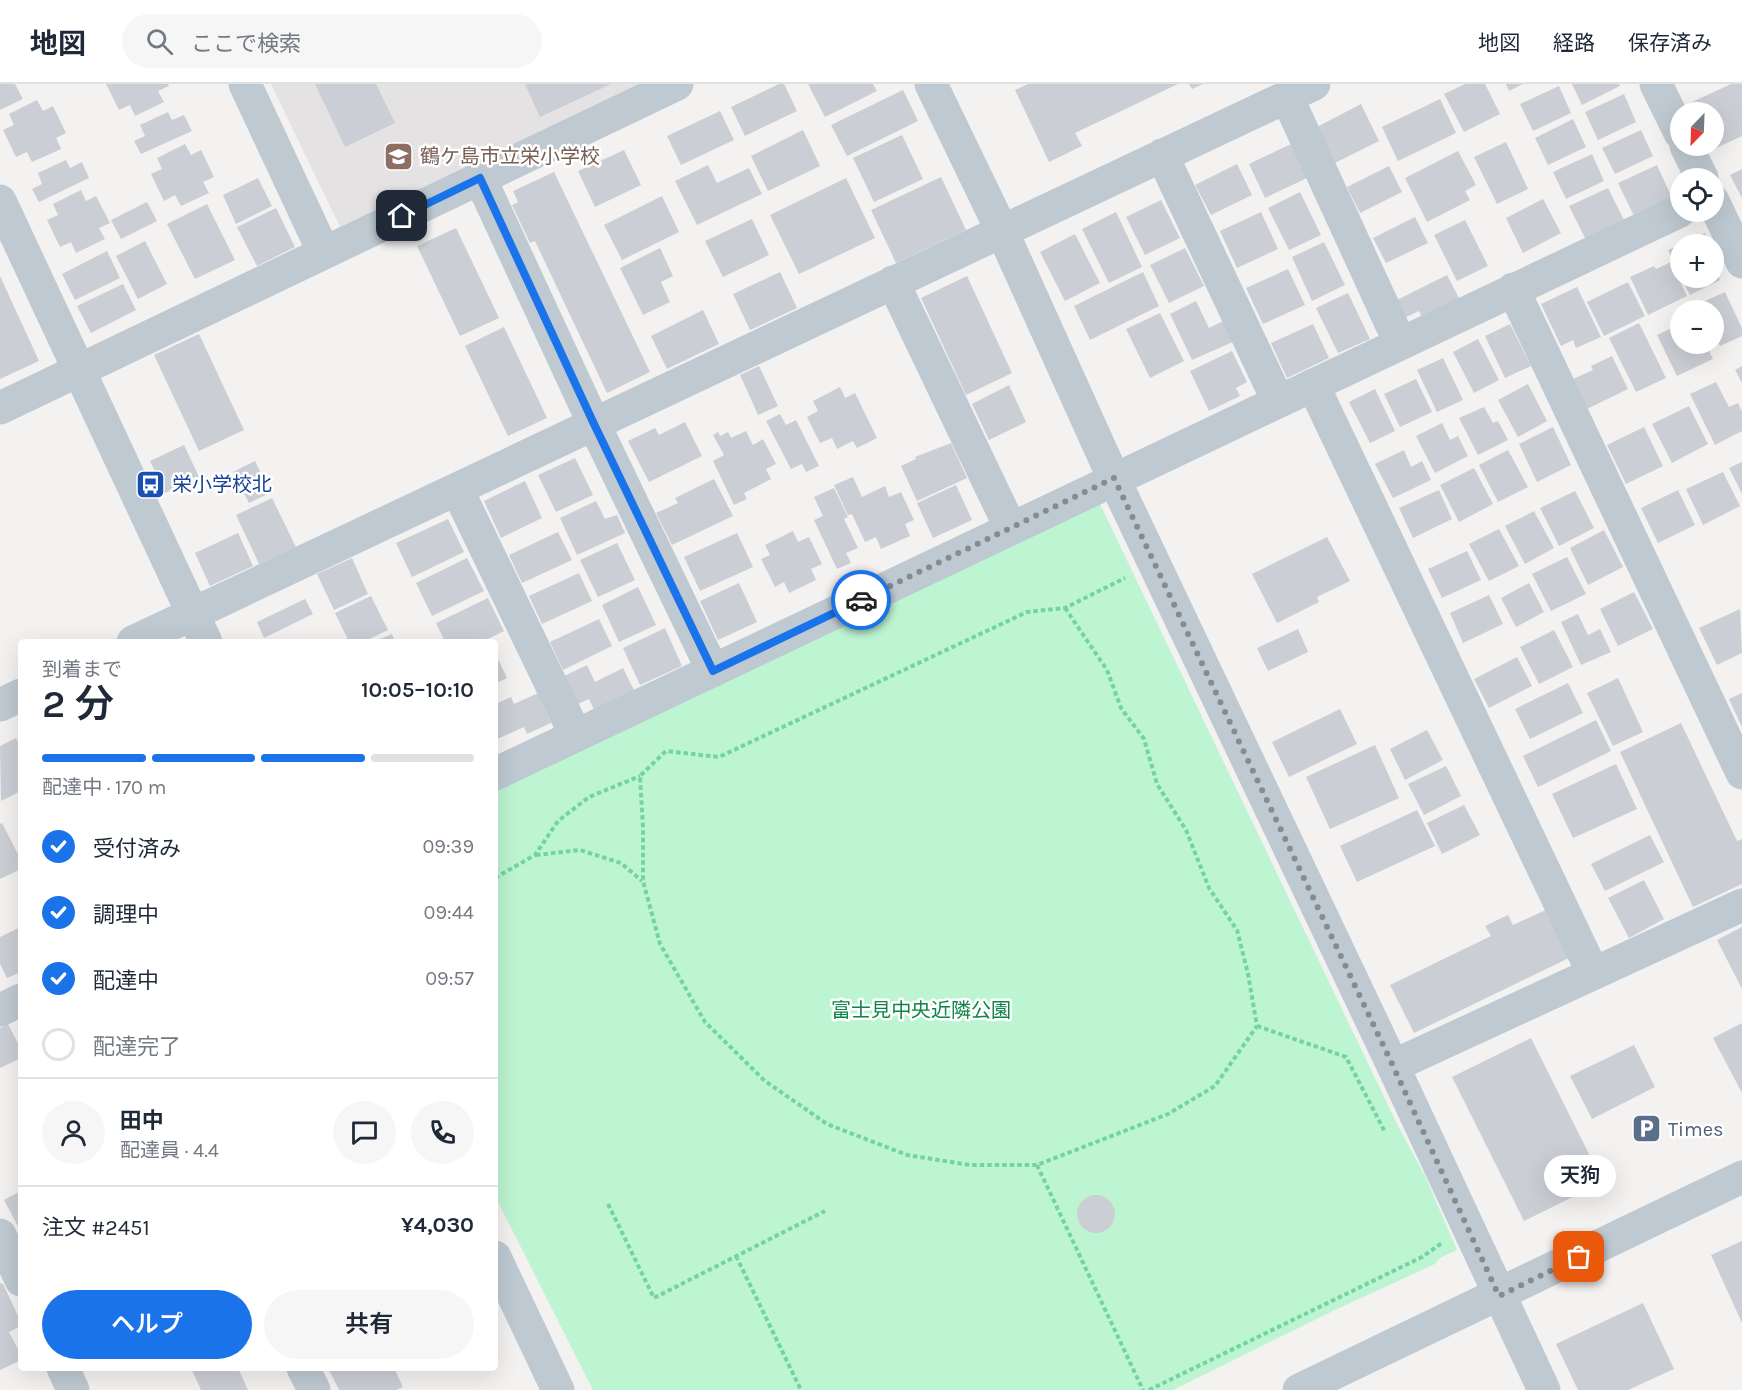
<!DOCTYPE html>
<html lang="ja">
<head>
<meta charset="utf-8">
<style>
	body { margin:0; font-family:Karla,"Noto Sans JP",sans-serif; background:#f6f6f7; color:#1f2937; height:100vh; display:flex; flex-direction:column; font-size:22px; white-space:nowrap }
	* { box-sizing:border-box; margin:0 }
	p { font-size:20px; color:#747a83 }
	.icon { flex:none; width:33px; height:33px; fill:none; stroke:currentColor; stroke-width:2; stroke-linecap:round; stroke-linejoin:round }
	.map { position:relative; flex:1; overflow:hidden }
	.panel { position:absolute; left:18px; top:555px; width:480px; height:732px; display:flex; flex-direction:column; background:#fff; border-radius:6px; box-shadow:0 6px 24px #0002 }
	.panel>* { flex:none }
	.needle { width:39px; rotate:203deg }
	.controls { position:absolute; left:1670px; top:18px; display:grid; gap:12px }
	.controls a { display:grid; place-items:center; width:54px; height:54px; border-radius:50%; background:#fff; box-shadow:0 6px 24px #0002; font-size:30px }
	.pin { position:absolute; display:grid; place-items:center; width:51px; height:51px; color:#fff; margin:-26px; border-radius:12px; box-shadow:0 3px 9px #0006 }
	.courier { position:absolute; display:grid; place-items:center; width:60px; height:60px; margin:-30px; border:4px solid #1a73e8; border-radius:50%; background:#fff; color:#222; box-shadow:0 2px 8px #0007 }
	.bubble { position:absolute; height:42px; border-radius:21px; background:#fff; box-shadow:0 6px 24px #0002; font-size:20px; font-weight:600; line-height:42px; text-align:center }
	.overview em { font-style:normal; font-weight:600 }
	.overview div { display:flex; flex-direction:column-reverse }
	.overview { display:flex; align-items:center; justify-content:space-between; height:102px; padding:0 24px }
	h1 { font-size:39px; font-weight:600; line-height:45px }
	.bar { display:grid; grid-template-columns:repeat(4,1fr); gap:9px 6px; align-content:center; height:72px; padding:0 24px }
	.bar i { height:8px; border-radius:4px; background:#e0e1e3 }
	.bar .active { background:#1a73e8 }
	.bar p { grid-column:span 4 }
	.line { display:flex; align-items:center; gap:15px; padding:0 24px; border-top:2px solid #e0e1e3 }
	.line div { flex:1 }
	.round { display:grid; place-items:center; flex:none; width:63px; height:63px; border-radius:32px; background:#f6f6f7 }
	ol { padding:0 24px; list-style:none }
	li { display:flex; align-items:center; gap:18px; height:66px }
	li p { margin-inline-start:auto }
	li .icon { padding:6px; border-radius:50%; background:#1a73e8; color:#fff; stroke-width:4 }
	li:last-child { color:#747a83 }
	li i { width:33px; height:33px; border:3px solid #e0e1e3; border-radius:50% }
	.primary-button { display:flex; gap:12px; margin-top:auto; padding:12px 24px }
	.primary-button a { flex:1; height:69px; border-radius:36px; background:#1a73e8; color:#fff; font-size:24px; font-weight:600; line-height:69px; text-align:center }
	.primary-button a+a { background:#f6f6f7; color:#1f2937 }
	header { display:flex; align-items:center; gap:36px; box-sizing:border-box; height:84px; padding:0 30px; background:#fff; border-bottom:2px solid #e0e1e3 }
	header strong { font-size:28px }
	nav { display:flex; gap:33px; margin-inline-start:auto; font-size:21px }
	.search { width:420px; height:54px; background:#f6f6f7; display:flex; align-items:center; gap:15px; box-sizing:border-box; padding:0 21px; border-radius:33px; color:#747a83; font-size:22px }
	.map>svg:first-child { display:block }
	.education { fill:#e5e2e3 }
	.green { fill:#bdf4d1 }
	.building { fill:#cbced4 }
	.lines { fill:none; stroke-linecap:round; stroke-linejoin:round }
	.path { stroke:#72d5a1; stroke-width:4; stroke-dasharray:4.5 3; stroke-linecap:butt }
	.minor { stroke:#bec9d2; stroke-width:33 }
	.done { stroke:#848c93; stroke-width:6; stroke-dasharray:0 10.8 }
	.route { stroke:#1a73e8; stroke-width:8 }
	.labels { text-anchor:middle; stroke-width:5; stroke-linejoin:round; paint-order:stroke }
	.education-label { font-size:20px; fill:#785e54; stroke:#fff; text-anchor:start }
	.transit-label { font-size:20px; fill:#164399; stroke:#fff; text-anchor:start }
	.park-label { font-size:20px; fill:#0f8546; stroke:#fff }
	.service-label { font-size:20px; fill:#4e5e75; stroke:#fff; text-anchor:start }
</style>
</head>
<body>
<header>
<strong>地図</strong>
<div class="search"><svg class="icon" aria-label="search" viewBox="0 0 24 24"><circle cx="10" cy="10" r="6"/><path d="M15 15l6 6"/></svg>ここで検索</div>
<nav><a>地図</a><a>経路</a><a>保存済み</a></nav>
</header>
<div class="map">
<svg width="1742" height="1306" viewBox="0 0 1742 1306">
	<rect width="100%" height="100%" fill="#f4f1f1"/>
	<path class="education" d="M271,0H644L340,143Z"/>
	<path class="green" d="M1100,420L1397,1040L1425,1092L1457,1166L1440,1174L1435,1180L1337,1225L1173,1306H593L495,1112V707Z"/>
	<path class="building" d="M0,0H15L23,15L0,26Z
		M106,0H168L169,2L158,7L164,18L135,32L130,21L119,26Z
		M315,0H376L395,39L345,63Z
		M525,0H611L540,33Z
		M779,0H784L797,27L745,52L731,23Z
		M808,0H873L877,7L825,33Z
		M1028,0H1178L1075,49L1082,62L1049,78L1015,6Z
		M1189,0H1203L1192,5Z
		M1465,0H1485L1500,30L1464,48L1444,10Z
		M1506,0H1523L1509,7Z
		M1572,0H1619L1620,2L1582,21Z
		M1731,0H1742V52L1712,66L1710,62H1713V28H1695L1690,19Z
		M1559,2L1571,29L1533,47L1520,20Z
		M903,6L918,37L847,72L831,41Z
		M1624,10L1636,38L1598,56L1585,28Z
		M1440,15L1456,49L1398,77L1382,43Z
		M37,16L43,27L53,22L66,49L56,54L61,65L32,78L27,68L16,73L3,46L14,41L9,30Z
		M1361,20L1379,57L1335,79L1317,43Z
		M720,27L734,56L681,81L667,52Z
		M168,28L172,36L184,31L192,47L141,70L134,57L145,52L140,41Z
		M1573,35L1586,63L1548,81L1535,54Z
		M803,46L820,82L768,107L751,72Z
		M1641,46L1653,72L1615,90L1602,64Z
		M902,51L923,95L874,118L853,74Z
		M1506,58L1528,105L1497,120L1474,73Z
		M185,60L191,71L201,66L214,93L203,98L209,109L181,122L175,111L164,117L151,90L162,85L157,74Z
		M1291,60L1307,94L1265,114L1249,80Z
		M624,66L641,101L595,123L578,87Z
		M1458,67L1476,101L1465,107L1470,116L1427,138L1405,94Z
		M1592,70L1604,97L1566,115L1553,88Z
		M66,76L70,84L82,78L89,94L39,118L32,105L42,100L38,89Z
		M1237,80L1252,111L1211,131L1195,101Z
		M708,81L717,99L749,84L762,110L697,141L675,97Z
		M1657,81L1673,116L1635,134L1618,99Z
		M1389,82L1402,108L1360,129L1347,103Z
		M1742,85V114L1730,91Z
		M554,88L650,288L607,309L535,157L530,159L512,121L518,118L513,107Z
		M941,93L966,146L896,179L871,126Z
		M258,94L272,122L236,140L223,111Z
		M846,94L875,154L799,190L770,131Z
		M1608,104L1625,138L1586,156L1569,122Z
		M81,106L86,117L96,112L110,139L99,144L105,155L76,169L71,158L60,163L47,136L58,131L53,120Z
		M1300,108L1321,151L1289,166L1268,124Z
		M662,112L679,148L622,176L604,141Z
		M1543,115L1561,149L1523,169L1506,134Z
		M1161,116L1180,154L1145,171L1126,133Z
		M147,118L157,137L121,155L111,136Z
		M207,120L235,176L195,195L167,140Z
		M276,124L295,163L257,182L237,143Z
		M1116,128L1142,183L1109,199L1082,145Z
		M1261,128L1278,165L1237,184L1220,147Z
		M1415,133L1428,159L1386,179L1373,154Z
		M752,135L769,171L723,193L705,157Z
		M1465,136L1488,182L1457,197L1434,151Z
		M456,144L499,234L460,252L417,162Z
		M1705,149L1710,160H1681Z
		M1075,150L1100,199L1065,217L1040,168Z
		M145,157L167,200L138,215L116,172Z
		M1324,158L1345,201L1312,217L1292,173Z
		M1680,161V191L1668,166Z
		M660,164L673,192L661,198L670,218L643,231L620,184Z
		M1185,164L1204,202L1169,219L1150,181Z
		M107,167L120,194L75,216L62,190Z
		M1671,178L1687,212L1648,231L1630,193L1654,182L1656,185Z
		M1713,181L1720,196L1690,211L1681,194H1713Z
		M1288,185L1305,221L1263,240L1246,204Z
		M780,188L797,224L750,246L733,210Z
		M1143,188L1159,222L1090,256L1074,222Z
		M1447,191L1460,216L1423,235L1419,227L1404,234L1395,217Z
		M0,192L39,277L0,295Z
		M967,192L1012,289L966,311L921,214Z
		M1628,198L1645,232L1604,252L1587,218Z
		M123,200L136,226L91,249L77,222Z
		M1577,203L1601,253L1576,264L1573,256L1561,262L1541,220Z
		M1725,208L1742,244V252L1720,262L1716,255L1713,256V226H1699L1696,221Z
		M1348,209L1370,255L1338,269L1316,224Z
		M1196,217L1209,244L1225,236L1235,257L1192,276L1170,230Z
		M703,226L719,260L667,285L651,252Z
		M1160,229L1184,277L1150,294L1126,245Z
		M1639,239L1666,294L1636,308L1609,254Z
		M1313,240L1329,274L1287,294L1271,259Z
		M1510,240L1531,282L1505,294L1485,252Z
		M1680,240V260H1706L1713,275L1677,292L1657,251Z
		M504,243L547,334L508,352L465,262Z
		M199,250L244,346L199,367L154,271Z
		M1478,255L1499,296L1474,309L1453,268Z
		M1232,267L1247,298L1236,304L1240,312L1209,327L1190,287Z
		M1612,272L1628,305L1587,325L1573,295L1593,286L1591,282Z
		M1443,274L1463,316L1437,328L1417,286Z
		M759,282L778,322L758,331L740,291Z
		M1742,282V299L1735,286Z
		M1416,295L1432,328L1400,343L1384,310Z
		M1716,298L1729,323L1738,319L1742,328V347L1715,361L1690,310Z
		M1528,300L1547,337L1518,353L1498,316Z
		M1009,301L1026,338L989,356L972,320Z
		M840,303L845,314L855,309L877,354L857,364L853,357L837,365L832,354L820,359L807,333L818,327L813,317Z
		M1375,305L1395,347L1370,359L1349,318Z
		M1689,322L1708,360L1672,379L1652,340Z
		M1484,323L1493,339L1498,337L1508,356L1478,371L1459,334Z
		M780,330L786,341L796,336L819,382L806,388L802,380L791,385L766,337Z
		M685,338L702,372L649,398L628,357L655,344L659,351Z
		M1442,339L1450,356L1458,352L1468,372L1435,389L1416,352Z
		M1553,343L1571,381L1537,398L1519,360Z
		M1644,343L1663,382L1626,400L1607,361Z
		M746,347L753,361L763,355L776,380L766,385L771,395L744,409L747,415L734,421L713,377L724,371L713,351L718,348L720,352L728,348L731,354Z
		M951,359L967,394L917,417L901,382L916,375L915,373Z
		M184,361L199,393L165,409L150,377Z
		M1404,366L1411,383L1422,377L1431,396L1393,414L1375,380Z
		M1508,366L1528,403L1498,418L1479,381Z
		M575,374L593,411L556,428L538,391Z
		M255,377L270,409L249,419L233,388Z
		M1742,378V410L1729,384Z
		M1474,384L1493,420L1459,438L1440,401Z
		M1723,388L1740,422L1703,441L1686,405Z
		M853,393L862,413L885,402L889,413L901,408L914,436L905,440L910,452L881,465L876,453L865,458L852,430L848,431L834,401Z
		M714,395L733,432L672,461L656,429L678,419L675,414Z
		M525,397L542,434L501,454L484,417Z
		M956,401L972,436L933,454L917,419Z
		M834,404L848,433L844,435L858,464L846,469L851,479L837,485L814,436L823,432L814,413Z
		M1439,406L1452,435L1413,454L1399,424Z
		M1678,406L1695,441L1658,459L1641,424Z
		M1575,407L1594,444L1559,462L1540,424Z
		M272,414L296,463L259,480L236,431Z
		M596,417L605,435L617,431L625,449L577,471L560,434Z
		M1534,427L1554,464L1525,480L1505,442Z
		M448,435L464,468L412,493L396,459Z
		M1499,445L1519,482L1489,497L1469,460Z
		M1604,446L1623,483L1588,501L1570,464Z
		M793,447L798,458L809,453L822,480L811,485L816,496L789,509L784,498L775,503L761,475L770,471L765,461Z
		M558,448L572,476L522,499L509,471Z
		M238,449L253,482L210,502L195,469Z
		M737,449L753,483L700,507L684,473Z
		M1327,453L1350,497L1317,513L1319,518L1277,539L1252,490Z
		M617,459L635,496L598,513L580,476Z
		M1467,467L1481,496L1442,514L1428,485Z
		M1567,473L1586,510L1551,527L1532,490Z
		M352,474L368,510L334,526L317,490Z
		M467,474L484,507L432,532L416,499Z
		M579,489L592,517L542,540L529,512Z
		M739,499L757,538L718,556L700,517Z
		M1529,499L1544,528L1516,543L1501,514Z
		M638,503L656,541L619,558L602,521Z
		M1634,508L1653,545L1618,562L1600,525Z
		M1489,511L1503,540L1463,559L1450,529Z
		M371,512L388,546L363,558H349L335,529Z
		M488,514L504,547L482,558H445L436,539Z
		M305,515L313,530L264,554L257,538Z
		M1740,525L1742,569L1717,581L1699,544Z
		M1578,530L1588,551L1600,545L1611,568L1581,581L1561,538Z
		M599,535L612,562L563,586L550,558Z
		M665,544L682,582L640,601L623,564Z
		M1298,545L1308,568L1268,587L1257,564Z
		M1554,546L1573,583L1539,600L1520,563Z
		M392,550L395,558H373Z
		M495,569L507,594L495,600Z
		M1517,573L1532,602L1489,624L1474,595Z
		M587,581L595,598L623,584L634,606L594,626L589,615L578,620L564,592Z
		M1618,594L1643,648L1613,662L1587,609Z
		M1568,599L1583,629L1530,655L1515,625Z
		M538,609L551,639L527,650L524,643L495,656V620L511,613L514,620Z
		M1742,609V643L1729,615Z
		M1340,625L1357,660L1289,693L1272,658Z
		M1596,636L1611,667L1538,703L1523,672Z
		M1681,639L1737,757L1742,755V800L1693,823L1620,668Z
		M1427,646L1443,676L1405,696L1390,665Z
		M16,654L21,664V707L1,717L0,662Z
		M1375,661L1399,714L1330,745L1306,693Z
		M1616,680L1637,725L1573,754L1552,710Z
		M1446,682L1461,712L1424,731L1408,700Z
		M1464,721L1480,751L1442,770L1427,739Z
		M1417,726L1435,762L1357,798L1340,762Z
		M2,739L21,776V785L0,795V740Z
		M1650,751L1664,778L1605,807L1591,780Z
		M1644,796L1664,835L1629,854L1608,814Z
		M1548,825L1571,873L1414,949L1390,901L1491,852L1485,842L1508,831L1513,841Z
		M21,843V888L7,894L0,880V853Z
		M1742,843V905L1717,856Z
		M1742,939V1009L1713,954Z
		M8,940L21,965V974L0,984V944Z
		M1531,954L1603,1098L1524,1137L1452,993Z
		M1634,961L1655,1003L1592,1035L1570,992Z
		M21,1107V1148L4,1116Z
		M1077 1130a19 19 0 1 1 38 0a19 19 0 1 1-38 0Z
		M1742,1157V1239L1711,1171Z
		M0,1199L3,1200L21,1238V1242L9,1248L21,1271V1276L0,1286Z
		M1643,1219L1674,1285L1628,1306H1578L1556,1260Z
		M191,1284H238L248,1306H201Z
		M328,1284H394L403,1303L396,1306H339Z"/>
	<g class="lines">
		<path class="path" d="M1065,524L1107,586L1121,624L1144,655L1157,700L1186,746L1209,804L1237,846L1248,890L1257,942L1215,1002L1168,1030L1037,1081H970L907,1071L827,1040L765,997L705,938L660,860L643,797V743L640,692L666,667L719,673L1027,528L1065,524L1125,494
			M536,771L580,766L621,779L642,797
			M495,794L535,771L558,737L589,713L640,692
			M1257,942L1346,973L1385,1048
			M1037,1081L1143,1306
			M608,1120L654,1214L825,1127
			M736,1172L801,1306
			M1149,1306L1422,1173L1442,1159"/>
		<path class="minor" d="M245,0L324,169
			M931,0L1002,147L1114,395L1393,982L1544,1306
			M1656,0L1680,49
			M1287,13L1400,259
			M1686,62L1702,94
			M1162,71L1278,317
			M480,94L594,340L713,587
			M0,117L206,558
			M1713,117L1742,178
			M893,198L1011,445
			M1513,205L1742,689
			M1313,301L1593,889
			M0,324L677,0
			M457,405L576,652
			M133,558L1314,0
			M0,621L21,611
			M495,690L1680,127
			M0,926L21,916
			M1393,982L1742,821
			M0,1151L21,1196
			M495,1173L558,1306
			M63,1284L73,1306
			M303,1284L314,1306
			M1299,1306L1742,1093"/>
	</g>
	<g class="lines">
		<path class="done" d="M861,516L1114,394L1393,982L1499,1212L1579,1173"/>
		<path class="route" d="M402,132L480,94L594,340L713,587L861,516"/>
	</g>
	<defs>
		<symbol id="school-square" viewBox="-11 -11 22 22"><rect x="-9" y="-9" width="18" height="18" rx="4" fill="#8d6e63" stroke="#fff"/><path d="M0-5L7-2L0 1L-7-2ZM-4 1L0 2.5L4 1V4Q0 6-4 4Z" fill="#fff"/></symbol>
		<symbol id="bus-square" viewBox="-11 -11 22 22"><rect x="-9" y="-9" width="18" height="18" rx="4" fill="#1a4fb4" stroke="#fff"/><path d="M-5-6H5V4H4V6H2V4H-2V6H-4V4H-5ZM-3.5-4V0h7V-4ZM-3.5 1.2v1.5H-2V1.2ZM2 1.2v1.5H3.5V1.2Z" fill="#fff"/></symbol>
		<symbol id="parking-square" viewBox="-11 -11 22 22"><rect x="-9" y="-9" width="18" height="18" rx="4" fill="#5c6f8a" stroke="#fff"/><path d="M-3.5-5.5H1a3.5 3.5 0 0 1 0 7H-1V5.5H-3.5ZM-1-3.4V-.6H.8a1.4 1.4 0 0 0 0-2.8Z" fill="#fff"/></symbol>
	</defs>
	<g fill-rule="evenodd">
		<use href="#school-square" x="382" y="56" width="33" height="33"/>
		<use href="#bus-square" x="134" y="384" width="33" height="33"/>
		<use href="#parking-square" x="1630" y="1028" width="33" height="33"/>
	</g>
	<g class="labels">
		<g class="education-label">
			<text x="420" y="79">鶴ケ島市立栄小学校</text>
		</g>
		<g class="transit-label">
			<text x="172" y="407">栄小学校北</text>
		</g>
		<g class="park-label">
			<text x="921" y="933">富士見中央近隣公園</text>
		</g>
		<g class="service-label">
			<text x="1668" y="1052">Times</text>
		</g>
	</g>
</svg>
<div class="controls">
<a><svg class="needle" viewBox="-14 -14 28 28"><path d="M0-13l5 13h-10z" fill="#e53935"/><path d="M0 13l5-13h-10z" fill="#747a83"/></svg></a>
<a><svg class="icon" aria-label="locate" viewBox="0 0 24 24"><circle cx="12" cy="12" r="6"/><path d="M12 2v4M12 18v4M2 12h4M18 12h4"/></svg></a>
<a>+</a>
<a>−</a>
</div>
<div class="pin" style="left:1579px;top:1173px;background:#ea580c"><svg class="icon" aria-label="bag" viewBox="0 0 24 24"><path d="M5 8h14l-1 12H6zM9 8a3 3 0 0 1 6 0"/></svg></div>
<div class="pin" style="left:402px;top:132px;background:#1f2937"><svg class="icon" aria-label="home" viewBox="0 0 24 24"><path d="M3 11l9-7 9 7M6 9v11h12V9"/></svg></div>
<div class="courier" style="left:861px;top:516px"><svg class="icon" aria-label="car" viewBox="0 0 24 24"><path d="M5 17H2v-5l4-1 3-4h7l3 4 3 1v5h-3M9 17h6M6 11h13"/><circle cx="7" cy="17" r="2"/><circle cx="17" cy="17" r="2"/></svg></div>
<div class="bubble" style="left:1544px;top:1071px;width:72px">天狗</div>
<section class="panel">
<div class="overview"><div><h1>2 分</h1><p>到着まで</p></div><em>10:05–10:10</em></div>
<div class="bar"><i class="active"></i><i class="active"></i><i class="active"></i><i></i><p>配達中 · 170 m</p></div>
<ol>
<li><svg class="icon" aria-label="check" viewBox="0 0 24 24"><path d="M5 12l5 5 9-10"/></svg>受付済み<p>09:39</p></li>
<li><svg class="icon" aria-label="check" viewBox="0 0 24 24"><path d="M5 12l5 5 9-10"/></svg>調理中<p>09:44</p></li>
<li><svg class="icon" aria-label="check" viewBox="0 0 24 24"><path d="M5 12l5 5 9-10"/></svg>配達中<p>09:57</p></li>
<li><i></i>配達完了</li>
</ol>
<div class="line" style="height:108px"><a class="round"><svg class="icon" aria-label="person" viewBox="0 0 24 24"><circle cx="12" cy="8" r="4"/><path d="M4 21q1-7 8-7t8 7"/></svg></a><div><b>田中</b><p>配達員 · 4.4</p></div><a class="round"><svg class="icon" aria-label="chat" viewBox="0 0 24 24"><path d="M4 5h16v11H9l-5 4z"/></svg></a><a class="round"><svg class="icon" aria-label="phone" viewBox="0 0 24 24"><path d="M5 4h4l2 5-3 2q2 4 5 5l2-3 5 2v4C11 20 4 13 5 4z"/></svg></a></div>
<div class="line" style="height:78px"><div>注文 #2451</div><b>¥4,030</b></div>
<div class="primary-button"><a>ヘルプ</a><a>共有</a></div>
</section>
</div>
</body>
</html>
